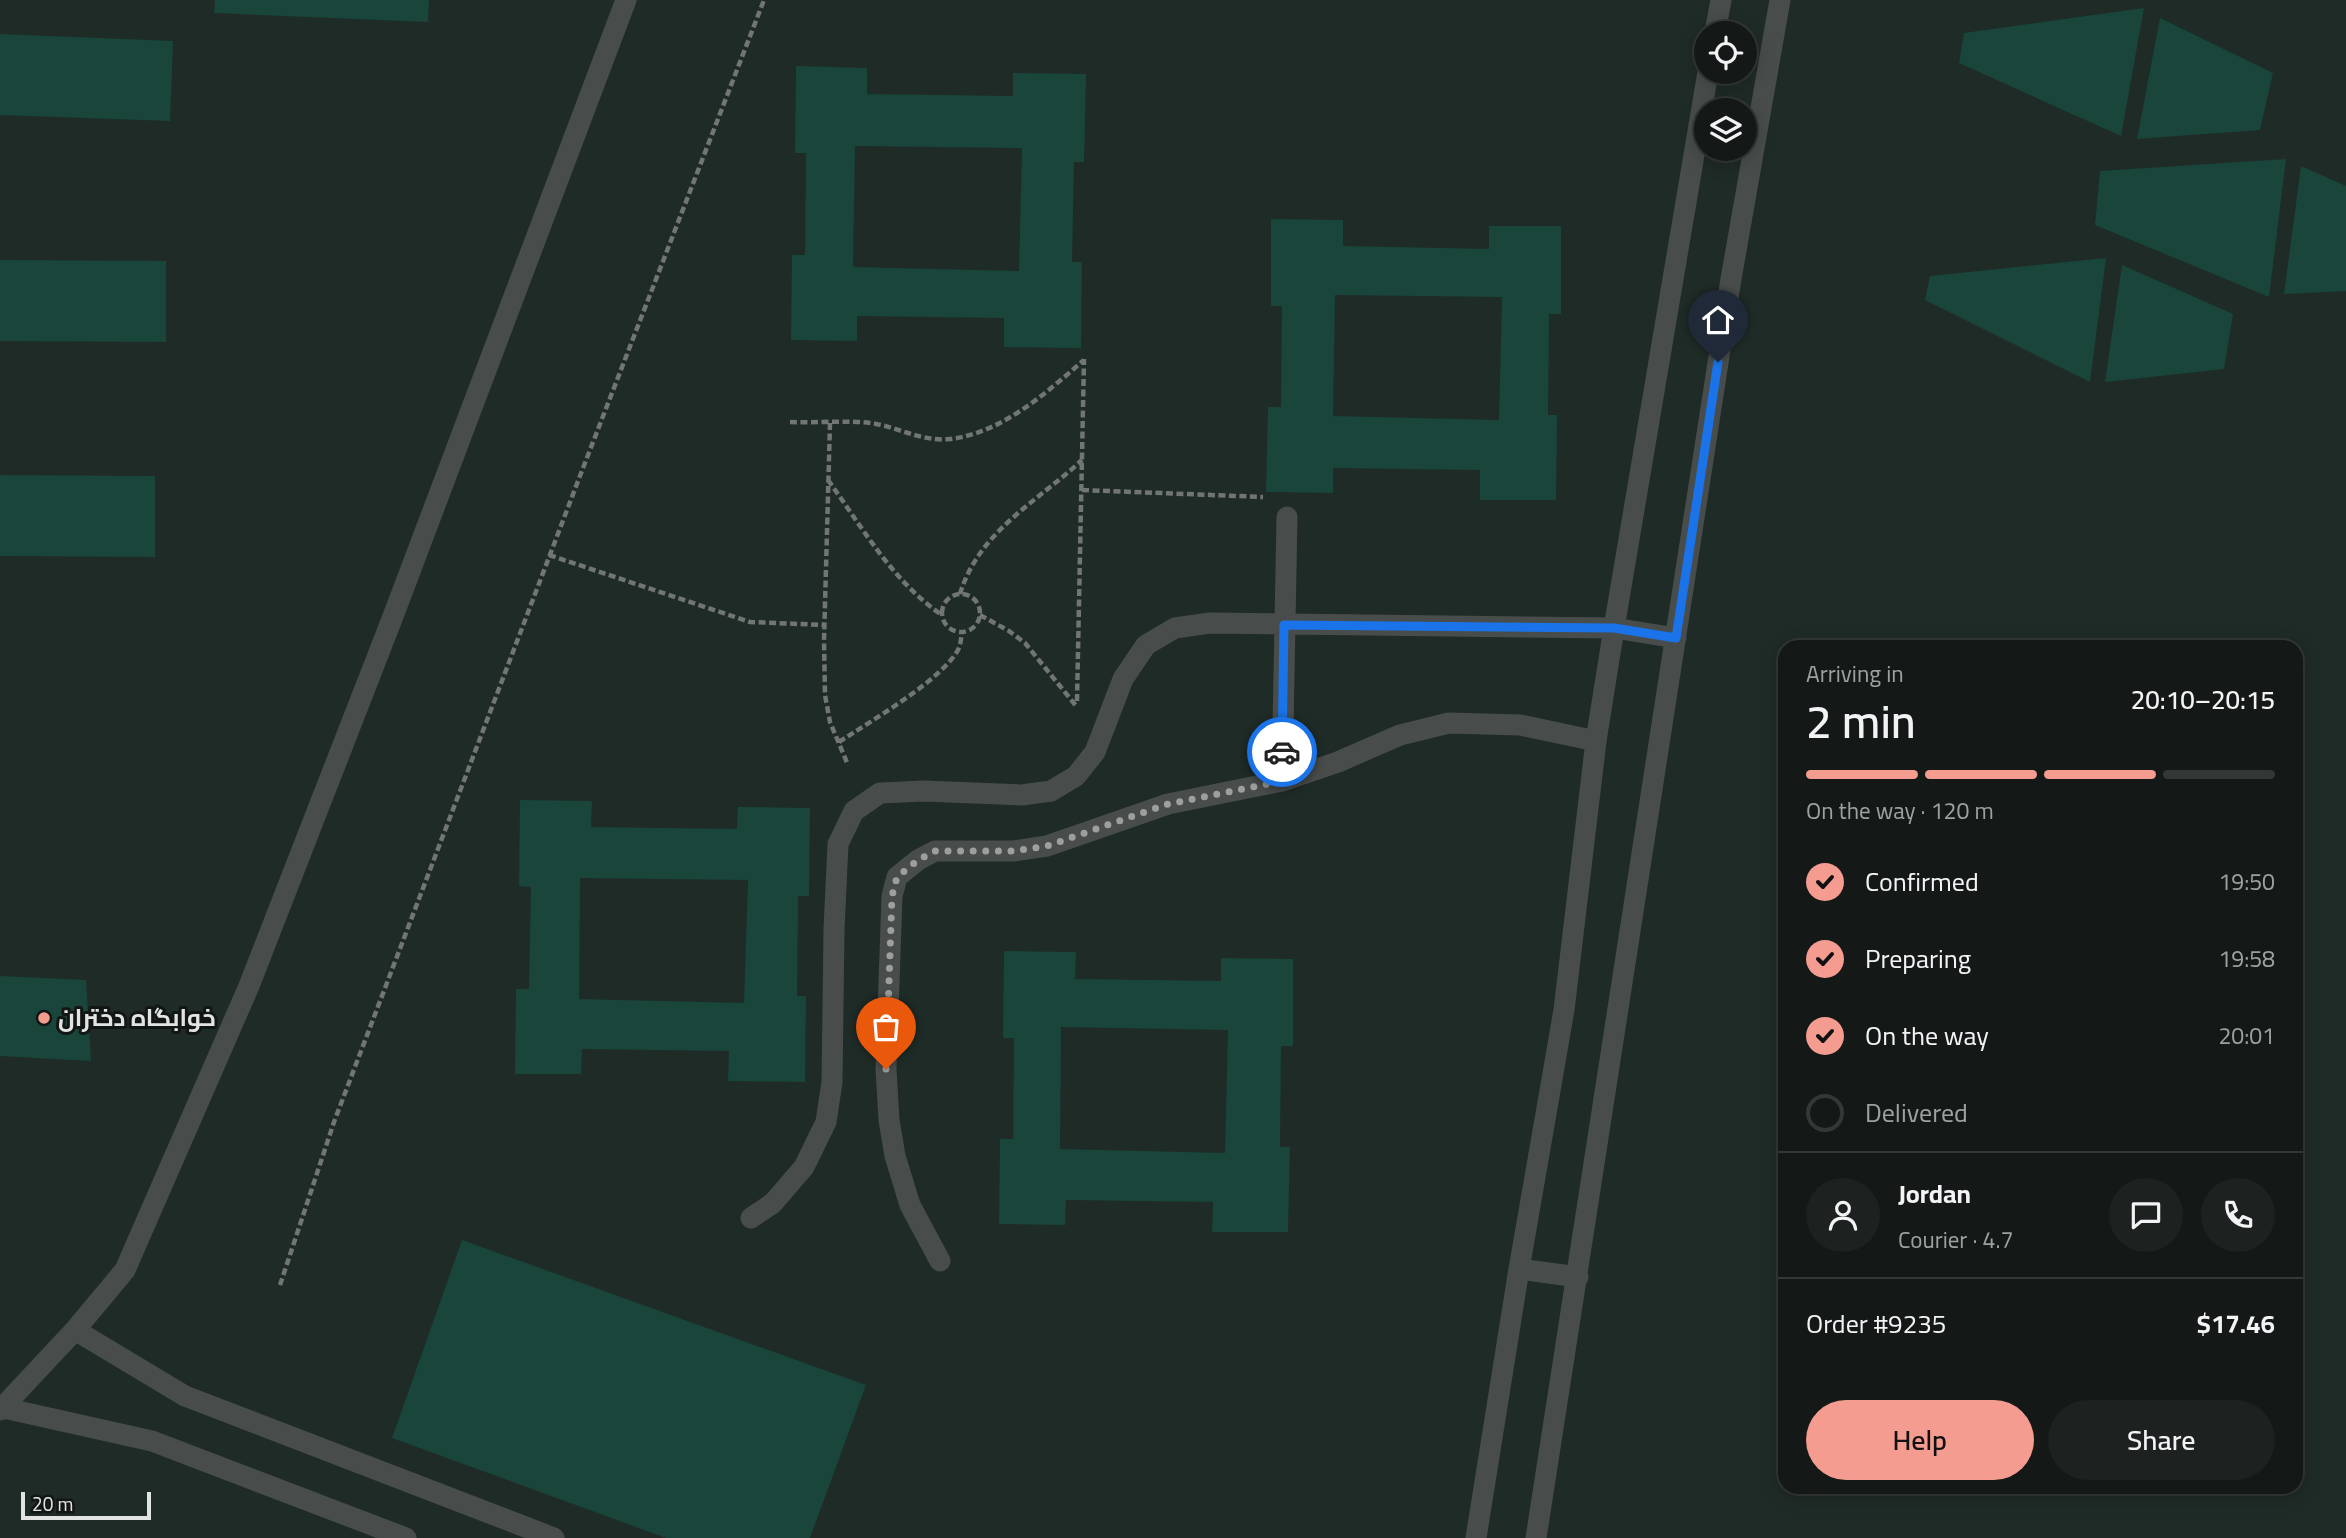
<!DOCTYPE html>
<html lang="en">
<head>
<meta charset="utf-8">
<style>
	body { margin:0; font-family:Georgia,Cairo,serif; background:#1d211f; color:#f1f3f6; height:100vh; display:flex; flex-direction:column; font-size:26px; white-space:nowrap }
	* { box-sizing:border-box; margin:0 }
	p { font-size:23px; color:#9da0a1 }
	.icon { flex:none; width:38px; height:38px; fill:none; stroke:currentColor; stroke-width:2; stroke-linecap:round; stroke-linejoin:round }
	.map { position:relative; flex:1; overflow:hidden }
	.panel { position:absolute; left:1778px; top:640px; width:525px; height:854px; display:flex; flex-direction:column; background:#141816; border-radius:21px; box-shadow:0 4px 18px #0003,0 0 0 2px #333735 }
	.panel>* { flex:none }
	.tools { position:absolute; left:1694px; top:21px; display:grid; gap:14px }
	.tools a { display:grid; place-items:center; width:63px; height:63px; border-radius:50%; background:#141816; box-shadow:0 4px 18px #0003,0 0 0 2px #333735; font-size:35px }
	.scale { position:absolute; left:21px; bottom:18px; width:130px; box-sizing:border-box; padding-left:7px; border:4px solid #e1e4e3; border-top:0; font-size:19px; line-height:24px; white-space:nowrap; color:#e1e4e3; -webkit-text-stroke:5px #121615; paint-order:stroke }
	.pin { position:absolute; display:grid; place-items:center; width:60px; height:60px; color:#fff; margin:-72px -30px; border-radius:50% 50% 50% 0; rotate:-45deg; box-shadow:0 0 7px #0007 }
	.pin .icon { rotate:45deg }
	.courier { position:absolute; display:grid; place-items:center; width:70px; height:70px; margin:-35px; border:5px solid #1a73e8; border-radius:50%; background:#fff; color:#222; box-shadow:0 2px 9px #0007 }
	.headline em { font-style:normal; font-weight:600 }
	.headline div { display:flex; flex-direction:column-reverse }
	.headline { display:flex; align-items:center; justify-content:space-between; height:119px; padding:0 28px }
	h1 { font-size:46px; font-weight:600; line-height:52px }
	.bar { display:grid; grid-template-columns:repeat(4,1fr); gap:10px 7px; align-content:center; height:84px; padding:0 28px }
	.bar i { height:9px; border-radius:5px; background:#333735 }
	.bar .active { background:#f59c91 }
	.bar p { grid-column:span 4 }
	.line { display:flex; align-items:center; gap:18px; padding:0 28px; border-top:2px solid #333735 }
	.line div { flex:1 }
	.round { display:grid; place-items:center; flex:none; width:74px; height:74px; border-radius:37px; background:#1d211f }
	ol { padding:0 28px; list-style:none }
	li { display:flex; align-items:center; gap:21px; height:77px }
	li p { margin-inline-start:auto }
	li .icon { padding:7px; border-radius:50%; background:#f59c91; color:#111; stroke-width:4 }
	li:last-child { color:#9da0a1 }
	li i { width:38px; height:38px; border:4px solid #333735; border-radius:50% }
	.primary-button { display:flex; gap:14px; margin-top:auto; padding:14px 28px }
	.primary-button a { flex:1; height:80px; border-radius:42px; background:#f59c91; color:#111; font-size:28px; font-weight:600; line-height:80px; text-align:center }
	.primary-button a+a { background:#1d211f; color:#f1f3f6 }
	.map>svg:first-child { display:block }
	.built { fill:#1f2b27; fill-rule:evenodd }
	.building { fill:#19453a; fill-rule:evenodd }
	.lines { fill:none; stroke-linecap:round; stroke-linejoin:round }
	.path { stroke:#717574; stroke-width:4.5; stroke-dasharray:7 3.5; stroke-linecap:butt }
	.minor { stroke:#484d4c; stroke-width:21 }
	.done { stroke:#9c9f9e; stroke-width:7; stroke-dasharray:0 12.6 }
	.route { stroke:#1a73e8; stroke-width:9 }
	.poi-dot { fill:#f59c91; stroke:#121615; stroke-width:2.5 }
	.labels { text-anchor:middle; stroke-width:6; stroke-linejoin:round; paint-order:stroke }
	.poi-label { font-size:24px; font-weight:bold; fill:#e1e4e3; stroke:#121615; text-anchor:start }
</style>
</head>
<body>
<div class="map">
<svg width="2346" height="1538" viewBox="0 0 2346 1538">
	<rect width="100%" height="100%" fill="#1b201e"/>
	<path class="built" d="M0,0H2346V1538H0ZM1706,33H1745V72H1706ZM1706,110H1745V149H1706ZM1785,648H2296V1488H1785Z"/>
	<path class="building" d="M215,0H429L428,22L214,13Z
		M2144,8L2121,136L1959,63L1964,33Z
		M2160,18L2273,73L2260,130L2137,139Z
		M0,34L173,41L170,121L0,115Z
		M796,66L867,68V94L1013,96V73L1086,74L1084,162H1074L1072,262H1082L1081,348L1004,347V318L857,316V341L791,340L792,255H805L806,153H795ZM855,146L1022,148L1019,271L853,267Z
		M2286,159L2269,297L2095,225L2100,171Z
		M2301,166L2346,186V291L2284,294Z
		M1271,219L1343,220V246L1489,249V226H1561V314H1549L1548,415H1557L1556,500H1480V470L1333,468V493L1266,492L1268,407H1281L1282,306H1271ZM1335,295L1502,297L1499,420L1333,416Z
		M2106,258L2090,382L1925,300L1930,276Z
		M0,260L166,261V342L0,341Z
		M2122,265L2233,314L2224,369L2105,382Z
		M0,475L155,476V557L0,556Z
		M520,800L592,801L591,827L737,829L738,807L810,808L809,896H798L797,996H806L805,1082L728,1081L729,1051L582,1049L581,1074H515L516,989H529L531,887L519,886ZM580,878L748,880L744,1003L579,999Z
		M1004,951L1076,952L1075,979L1221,981V958L1293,959V1046H1281L1280,1147H1290L1288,1232H1212L1213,1202L1066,1200L1065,1225L999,1224L1000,1139H1013L1014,1038H1003ZM1061,1027L1228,1030L1225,1153L1060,1149Z
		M0,976L86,980L91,1061L0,1056Z
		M462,1240L866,1385L810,1538H666L392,1438Z"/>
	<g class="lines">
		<path class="path" d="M790,422C816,423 845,420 871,423C898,427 922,442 950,439C1002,433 1046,393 1084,360
			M830,423L824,641L825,695L830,722L848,765
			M828,480C862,527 893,582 942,615
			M1082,490L1263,497
			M549,555L750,622L825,625
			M960,594C979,531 1037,502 1082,460
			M942 613a19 19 0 1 1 38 0a19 19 0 1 1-38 0Z
			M980,615L1009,631L1025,643L1077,707
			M1077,701L1084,359
			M839,742C869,722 944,679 959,648C961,643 961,637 962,632
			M280,1285L334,1122L583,468L764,0"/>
		<path class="minor" d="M1715,33L1721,0
			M1282,781L1287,517
			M751,1218L773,1203L804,1167L826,1122L832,1082L834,929L838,844L854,811L880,793L924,791L1022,795L1051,791L1076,776L1095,752L1123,679L1146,645L1175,628L1210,623L1614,628L1676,638
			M940,1261L910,1205L895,1156L889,1120L886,1069L892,896L897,877L918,860L935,851H1013L1047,846L1168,804L1282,781L1338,762L1400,735L1449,723L1520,725L1596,741
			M1519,1269L1578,1277
			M75,1330L185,1396L554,1538
			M4,1408L152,1441L406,1538
			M0,1410L75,1330L125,1270L249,986L392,619L626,0
			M1476,1538L1519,1269L1564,1010L1596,741L1614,628L1708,72
			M1536,1538L1731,279L1780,0"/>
	</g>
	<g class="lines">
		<path class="done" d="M886,1069L892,896L897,877L918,860L935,851H1013L1047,846L1168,804L1282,781V752"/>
		<path class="route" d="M1282,752L1284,625L1614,628L1676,638L1718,362"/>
	</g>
	<circle class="poi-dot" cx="44" cy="1018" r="7"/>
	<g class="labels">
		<g class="poi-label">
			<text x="58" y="1026">خوابگاه دختران</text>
		</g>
	</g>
</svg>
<div class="tools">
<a><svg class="icon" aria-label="locate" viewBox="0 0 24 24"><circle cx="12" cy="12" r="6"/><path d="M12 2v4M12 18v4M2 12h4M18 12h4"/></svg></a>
<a><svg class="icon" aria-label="layers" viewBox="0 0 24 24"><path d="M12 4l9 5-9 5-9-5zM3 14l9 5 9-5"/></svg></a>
</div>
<div class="scale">20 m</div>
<div class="pin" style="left:886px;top:1069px;background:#ea580c"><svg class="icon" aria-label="bag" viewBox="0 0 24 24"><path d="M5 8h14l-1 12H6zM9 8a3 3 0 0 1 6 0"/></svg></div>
<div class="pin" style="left:1718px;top:362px;background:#1f2937"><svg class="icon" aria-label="home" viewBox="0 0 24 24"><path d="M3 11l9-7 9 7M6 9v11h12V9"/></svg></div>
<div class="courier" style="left:1282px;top:752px"><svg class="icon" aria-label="car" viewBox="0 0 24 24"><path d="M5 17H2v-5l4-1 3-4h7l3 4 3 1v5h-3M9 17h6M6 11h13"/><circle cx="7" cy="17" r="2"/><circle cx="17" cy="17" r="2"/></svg></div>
<section class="panel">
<div class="headline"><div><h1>2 min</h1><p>Arriving in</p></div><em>20:10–20:15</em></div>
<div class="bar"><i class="active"></i><i class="active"></i><i class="active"></i><i></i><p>On the way · 120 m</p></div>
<ol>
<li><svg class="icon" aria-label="check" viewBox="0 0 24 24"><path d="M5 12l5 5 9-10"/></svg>Confirmed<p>19:50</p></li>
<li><svg class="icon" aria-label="check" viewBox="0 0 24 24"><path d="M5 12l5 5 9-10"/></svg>Preparing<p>19:58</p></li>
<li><svg class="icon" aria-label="check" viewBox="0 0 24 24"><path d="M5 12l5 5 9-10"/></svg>On the way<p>20:01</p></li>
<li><i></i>Delivered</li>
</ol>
<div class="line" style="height:126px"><a class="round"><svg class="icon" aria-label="person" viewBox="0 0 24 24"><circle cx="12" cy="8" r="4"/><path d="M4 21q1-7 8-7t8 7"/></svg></a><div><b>Jordan</b><p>Courier · 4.7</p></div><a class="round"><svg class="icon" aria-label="chat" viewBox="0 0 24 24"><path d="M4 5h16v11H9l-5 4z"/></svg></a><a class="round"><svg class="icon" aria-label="phone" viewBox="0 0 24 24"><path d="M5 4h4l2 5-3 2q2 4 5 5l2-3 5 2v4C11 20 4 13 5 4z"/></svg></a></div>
<div class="line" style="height:91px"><div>Order #9235</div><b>$17.46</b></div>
<div class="primary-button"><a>Help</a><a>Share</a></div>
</section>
</div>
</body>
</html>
